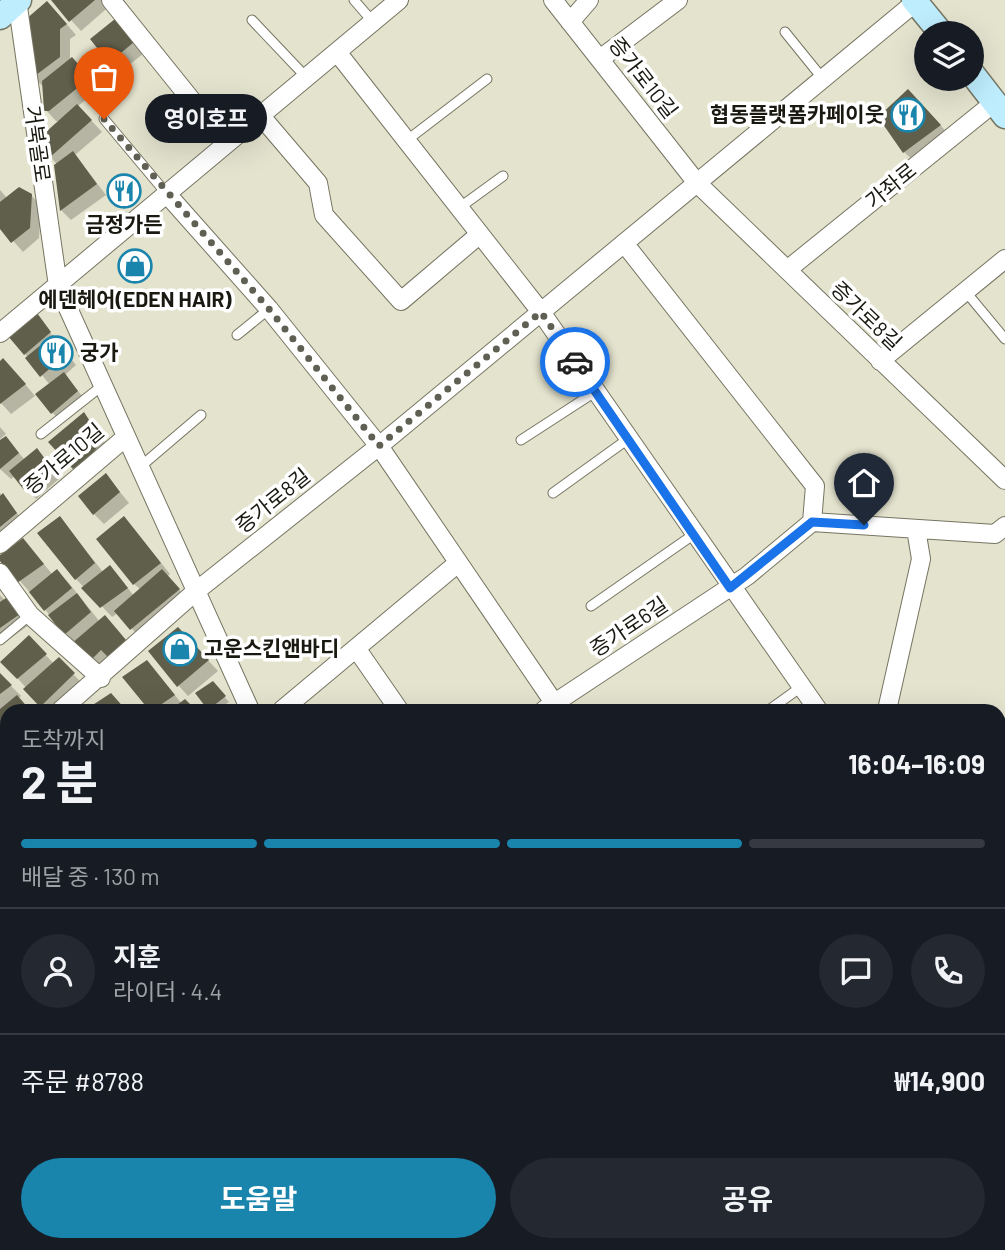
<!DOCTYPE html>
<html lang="ko">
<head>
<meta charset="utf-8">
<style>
	body { margin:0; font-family:Barlow,"Noto Sans KR",sans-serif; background:#242831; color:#f1f3f6; height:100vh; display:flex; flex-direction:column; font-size:26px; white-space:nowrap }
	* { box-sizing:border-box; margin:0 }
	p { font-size:23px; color:#9ea1a6 }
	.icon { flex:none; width:38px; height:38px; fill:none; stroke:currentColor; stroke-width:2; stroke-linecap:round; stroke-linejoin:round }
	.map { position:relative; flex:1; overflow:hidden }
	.sheet { position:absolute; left:0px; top:704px; width:1006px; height:548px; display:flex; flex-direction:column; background:#171b24; border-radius:21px 21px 0 0; box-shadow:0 7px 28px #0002 }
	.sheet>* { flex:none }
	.buttons { position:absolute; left:914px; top:21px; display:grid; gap:14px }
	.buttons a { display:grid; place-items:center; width:70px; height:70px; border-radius:50%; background:#171b24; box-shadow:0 7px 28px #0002; font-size:35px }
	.pin { position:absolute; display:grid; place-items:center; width:60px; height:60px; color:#fff; margin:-72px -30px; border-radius:50% 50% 50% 0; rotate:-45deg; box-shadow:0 0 7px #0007 }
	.pin .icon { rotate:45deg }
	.courier { position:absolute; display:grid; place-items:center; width:70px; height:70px; margin:-35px; border:5px solid #1a73e8; border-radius:50%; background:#fff; color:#222; box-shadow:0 2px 9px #0007 }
	.bubble { position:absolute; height:49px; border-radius:24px; background:#171b24; box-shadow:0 7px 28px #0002; font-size:23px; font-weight:700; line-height:49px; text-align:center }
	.overview em { font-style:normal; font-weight:700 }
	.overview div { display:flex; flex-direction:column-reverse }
	.overview { display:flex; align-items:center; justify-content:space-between; height:119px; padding:0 21px }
	h1 { font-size:46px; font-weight:700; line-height:52px }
	.bar { display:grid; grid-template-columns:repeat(4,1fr); gap:10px 7px; align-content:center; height:84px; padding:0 21px }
	.bar i { height:9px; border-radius:5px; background:#363941 }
	.bar .active { background:#1985ac }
	.bar p { grid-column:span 4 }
	.line { display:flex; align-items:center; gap:18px; padding:0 21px; border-top:2px solid #363941 }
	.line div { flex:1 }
	.round { display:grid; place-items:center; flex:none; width:74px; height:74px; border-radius:37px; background:#242831 }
	.button { display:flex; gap:14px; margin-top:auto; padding:14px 21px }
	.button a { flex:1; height:80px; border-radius:42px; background:#1985ac; color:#fff; font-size:28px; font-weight:700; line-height:80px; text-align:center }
	.button a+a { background:#242831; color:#f1f3f6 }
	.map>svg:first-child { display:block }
	.shadow { fill:#0003 }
	.building { fill:#605f4c }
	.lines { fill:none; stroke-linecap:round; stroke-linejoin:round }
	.lane-casing { stroke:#767562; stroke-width:11 }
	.street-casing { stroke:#767562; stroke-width:20 }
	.secondary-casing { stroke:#767562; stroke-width:27 }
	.lane { stroke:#fff; stroke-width:9 }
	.street { stroke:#fff; stroke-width:18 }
	.secondary { stroke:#beedfe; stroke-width:24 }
	.done { stroke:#605f53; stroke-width:7; stroke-dasharray:0 12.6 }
	.route { stroke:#1a73e8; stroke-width:9 }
	.labels { text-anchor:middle; stroke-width:7; stroke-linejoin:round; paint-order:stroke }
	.street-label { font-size:21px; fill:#191811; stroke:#fff }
	.poi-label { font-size:21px; font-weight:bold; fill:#191811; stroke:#fff }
</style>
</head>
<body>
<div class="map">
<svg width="1005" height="1250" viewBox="0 0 1005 1250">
	<rect width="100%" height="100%" fill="#e4e3ce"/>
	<path class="shadow" d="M53,0H109L112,4L81,31Z
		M58,14L76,35L70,39V60L80,67L102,68L111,79L78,106L102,132L75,155L106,195L71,220L61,210L57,164L51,158L48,131L61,121H56L46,110L44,88L34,77Z
		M126,32L143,54L120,72L110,62Z
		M919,101L950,136L915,162L904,152Z
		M0,190L7,198L31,195L41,206L39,238L23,252L0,226Z
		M36,315L76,365L65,375L87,402L62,423L52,412L50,385L25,354Z
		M0,363L14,371L35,396L11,414L0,402Z
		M84,414L112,452L85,478L74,468Z
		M0,427L6,434L0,439Z
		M6,438L25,460L37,451L60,478L36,499L15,476L11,479L0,469V443Z
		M106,475L129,503L104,524L94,514Z
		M0,493L26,524L0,543Z
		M60,518L103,572L120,578L134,596L141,590L134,584V529L170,574L167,577L189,600L141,639L118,613L112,617L76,579Z
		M33,551L53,575L57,571L68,582L100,622L116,628L135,652L102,670L75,644L0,558Z
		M0,595L29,625L4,643L0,638Z
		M29,637L54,664L59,660L84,685L57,710H46L3,662Z
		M189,640L218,671L188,696L178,685Z
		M157,673L182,704L185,701L195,710H151L125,677Z
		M0,675L21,696L18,699L29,710H7V728L0,721Z
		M213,684L229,702L218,710H211L197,694Z
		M7,771V828L3,831L0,828V777Z
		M0,895L7,904V957L0,945Z
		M4,974L7,976V1021L0,1014V977Z
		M0,1211L7,1218V1244H34L40,1250H0Z
		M168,1244H204L196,1250H173Z
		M239,1244H298L303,1250H244Z
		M339,1244H373L366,1250H345Z
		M412,1244H472L476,1249L412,1250Z"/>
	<path class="building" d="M51,0H95L69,22Z
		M47,1L67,24L60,29V57L32,78L25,20Z
		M115,19L134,42L109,63L90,39Z
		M91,55L102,68L49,111H44L42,81L72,57L79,65Z
		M908,89L941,125L903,153L878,117Z
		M77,104L92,120L49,158L47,131Z
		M73,151L97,184L60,211L54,165Z
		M19,187L32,194L30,228L11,243L0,229V202Z
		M37,313L51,332L24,355L8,336Z
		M53,335L67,354L40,377L25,358Z
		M3,358L26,384L0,404V361Z
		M64,372L78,391L51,414L35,394Z
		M84,412L102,440L91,456L73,469L48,442Z
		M6,436L19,453L0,469V440Z
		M37,448L51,467L24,490L9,471Z
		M106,473L120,492L93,515L78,496Z
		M3,493L17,513L0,527V496Z
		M60,516L95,563L75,580L37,533Z
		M124,516L161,563L133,585L96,539Z
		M23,538L44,564L17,583L0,561V555Z
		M110,565L128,588L100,608L81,588Z
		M57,569L72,588L44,611L29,592Z
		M162,569L180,589L130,630L114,611Z
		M77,593L91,612L64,635L48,615Z
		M6,598L20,614L0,628V602Z
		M105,615L126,640L108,657L101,650L91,660L71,644Z
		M178,627L209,660L177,687L148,651Z
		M29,635L47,654L17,679L0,662Z
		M59,657L75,673L40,707L23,689Z
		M147,660L175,695L153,710H149L122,677Z
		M0,673L12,685L0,694Z
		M213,681L226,696L208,710L195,693Z
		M111,693L126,710H85Z
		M17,695L30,710H7V731L0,723V709Z
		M185,699L196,710H170Z
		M7,768V810L0,815V774Z
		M0,895L7,903V933L0,937Z
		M5,971L7,998L0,1003V975Z
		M7,1004V1024L0,1016V1010Z
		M7,1102V1153L0,1143V1107Z
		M0,1208L7,1215V1244H15L9,1250H0Z
		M25,1244H36L42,1250H18Z
		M69,1244H131L133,1247L130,1250H74Z
		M212,1244H219L224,1250H204Z
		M237,1244H253L246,1250Z
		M264,1244H298L303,1250H256Z
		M409,1244H458L449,1250H410L406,1246Z"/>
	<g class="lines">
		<defs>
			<path id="lane" d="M354,0L373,22
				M252,20L306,77
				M785,32L823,79
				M104,119L166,193
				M406,141L487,79
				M459,208L503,176
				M966,292L1005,339
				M237,335L269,309
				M41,434L103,385
				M521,440L595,392
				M140,467L201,415
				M553,493L628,439
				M591,606L693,535
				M0,640L30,615
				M769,710L801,687"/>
			<path id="street" d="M17,0L58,286L250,710
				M111,0L226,143
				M553,0L697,183L1005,480
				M570,22L589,0
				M337,52L541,312L818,710
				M600,59L678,0
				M260,115L318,183L324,215L401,301L480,234
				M166,193L269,309L379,446L559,710
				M624,243L815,486L812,522
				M787,270L995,102
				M0,333L399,0
				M880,361L1005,259
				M0,544L126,437
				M0,573L30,615L101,678
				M356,648L399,710
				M61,710L195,592L379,446L918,0
				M282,710L458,563
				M544,710L747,576L812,522L995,534L1005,526
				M887,710L921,559L916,529
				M1005,740L1000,758L1005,775
				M0,760L7,754
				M999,819L1005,815
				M0,863L7,870
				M999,963L1005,971
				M0,1026L7,1034
				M0,1083L7,1078
				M999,1164L1005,1173
				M0,1186L7,1181
				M145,1244L150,1250
				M328,1244L333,1250
				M501,1244L504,1250
				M760,1244L764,1250
				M362,1250L370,1244
				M542,1250L550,1244
				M637,1250L646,1244"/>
			<path id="secondary" d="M914,0L941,33
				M0,17L19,0
				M971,72L1005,116
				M999,1213L1005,1209
				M948,1250L956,1244
				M993,1250L1005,1242"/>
		</defs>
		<use href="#lane" class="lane-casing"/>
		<use href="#street" class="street-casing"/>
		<use href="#secondary" class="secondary-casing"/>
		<use href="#lane" class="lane"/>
		<use href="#street" class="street"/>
		<use href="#secondary" class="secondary"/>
	</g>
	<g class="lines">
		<path class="done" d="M104,119L269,309L379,446L541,312L575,362"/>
		<path class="route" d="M575,362L730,588L812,522L864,525"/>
	</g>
	<defs>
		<symbol id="restaurant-ring" viewBox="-11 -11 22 22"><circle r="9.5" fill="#fff" stroke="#1985ac" stroke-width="1.5"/><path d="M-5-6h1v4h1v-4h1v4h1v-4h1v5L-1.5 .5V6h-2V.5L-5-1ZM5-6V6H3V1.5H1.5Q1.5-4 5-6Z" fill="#1985ac"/></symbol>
		<symbol id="shop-ring" viewBox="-11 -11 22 22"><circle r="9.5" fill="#fff" stroke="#1985ac" stroke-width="1.5"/><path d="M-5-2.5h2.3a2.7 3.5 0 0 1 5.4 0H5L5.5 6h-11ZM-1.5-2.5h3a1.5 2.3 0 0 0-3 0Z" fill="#1985ac"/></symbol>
	</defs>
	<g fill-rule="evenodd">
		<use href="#restaurant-ring" x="889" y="96" width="38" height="38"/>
		<use href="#restaurant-ring" x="105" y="172" width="38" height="38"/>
		<use href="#shop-ring" x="116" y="247" width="38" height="38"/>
		<use href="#restaurant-ring" x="37" y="334" width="38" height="38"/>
		<use href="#shop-ring" x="161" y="630" width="38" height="38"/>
	</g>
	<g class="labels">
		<g class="street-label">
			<text transform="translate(643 78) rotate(52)" y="7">증가로10길</text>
			<text transform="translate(37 144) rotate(82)" y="7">거북골로</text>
			<text transform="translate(891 186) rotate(-39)" y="7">가좌로</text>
			<text transform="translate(866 316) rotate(44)" y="7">증가로8길</text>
			<text transform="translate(64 459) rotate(-40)" y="7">증가로10길</text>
			<text transform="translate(273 501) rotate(-39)" y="7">증가로8길</text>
			<text transform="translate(629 627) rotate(-34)" y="7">증가로6길</text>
		</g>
		<g class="poi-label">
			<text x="884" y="122" text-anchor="end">협동플랫폼카페이웃</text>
			<text x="124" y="232">금정가든</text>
			<text x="135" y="307">에덴헤어(EDEN HAIR)</text>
			<text x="80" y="360" text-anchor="start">궁가</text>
			<text x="204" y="656" text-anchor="start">고운스킨앤바디</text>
		</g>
	</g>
</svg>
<div class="buttons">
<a><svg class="icon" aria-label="layers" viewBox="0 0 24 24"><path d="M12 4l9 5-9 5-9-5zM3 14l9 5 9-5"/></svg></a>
</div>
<div class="pin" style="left:104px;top:119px;background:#ea580c"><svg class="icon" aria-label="bag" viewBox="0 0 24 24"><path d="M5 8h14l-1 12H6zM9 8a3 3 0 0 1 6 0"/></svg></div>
<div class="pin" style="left:864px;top:525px;background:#1f2937"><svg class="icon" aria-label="home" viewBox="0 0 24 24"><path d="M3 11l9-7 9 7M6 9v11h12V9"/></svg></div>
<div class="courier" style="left:575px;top:362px"><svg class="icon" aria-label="car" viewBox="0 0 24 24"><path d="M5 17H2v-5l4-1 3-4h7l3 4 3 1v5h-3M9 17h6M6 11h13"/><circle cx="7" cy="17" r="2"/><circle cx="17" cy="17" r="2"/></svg></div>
<div class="bubble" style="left:145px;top:94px;width:122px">영이호프</div>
<section class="sheet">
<div class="overview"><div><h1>2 분</h1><p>도착까지</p></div><em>16:04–16:09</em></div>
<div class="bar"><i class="active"></i><i class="active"></i><i class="active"></i><i></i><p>배달 중 · 130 m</p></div>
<div class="line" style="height:126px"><a class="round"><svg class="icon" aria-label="person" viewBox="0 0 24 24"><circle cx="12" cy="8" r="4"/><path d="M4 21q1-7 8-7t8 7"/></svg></a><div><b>지훈</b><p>라이더 · 4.4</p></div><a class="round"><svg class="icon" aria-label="chat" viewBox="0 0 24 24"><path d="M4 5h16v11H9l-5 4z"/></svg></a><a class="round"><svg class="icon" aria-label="phone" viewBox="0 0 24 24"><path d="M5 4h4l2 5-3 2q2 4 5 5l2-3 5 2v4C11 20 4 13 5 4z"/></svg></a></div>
<div class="line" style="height:91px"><div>주문 #8788</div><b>₩14,900</b></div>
<div class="button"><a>도움말</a><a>공유</a></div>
</section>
</div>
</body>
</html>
